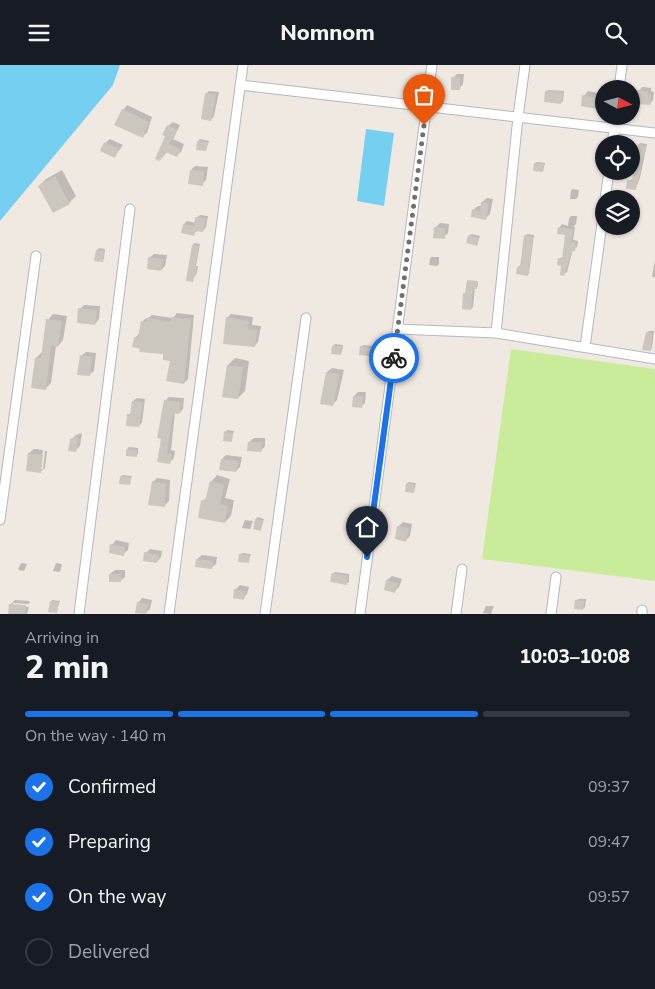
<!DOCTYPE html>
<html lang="en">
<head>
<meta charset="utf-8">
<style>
	body { margin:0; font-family:"Nunito Sans",sans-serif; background:#242831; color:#f1f3f6; height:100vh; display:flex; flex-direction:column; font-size:19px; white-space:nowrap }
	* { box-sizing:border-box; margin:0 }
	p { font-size:16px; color:#9ea1a6 }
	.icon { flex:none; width:28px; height:28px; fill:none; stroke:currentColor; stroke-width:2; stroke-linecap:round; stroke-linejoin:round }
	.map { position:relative; height:549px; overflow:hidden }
	.panel { display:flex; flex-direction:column; background:#171b24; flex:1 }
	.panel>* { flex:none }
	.needle { width:32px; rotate:97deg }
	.buttons { position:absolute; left:595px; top:15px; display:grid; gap:10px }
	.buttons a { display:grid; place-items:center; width:45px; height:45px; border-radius:50%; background:#171b24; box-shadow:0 1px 4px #0004; font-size:25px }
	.pin { position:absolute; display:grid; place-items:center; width:42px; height:42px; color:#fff; margin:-51px -21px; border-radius:50% 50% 50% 0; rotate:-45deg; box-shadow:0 0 5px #0007 }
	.pin .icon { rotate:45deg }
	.courier { position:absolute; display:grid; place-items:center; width:50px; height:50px; margin:-25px; border:4px solid #1a73e8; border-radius:50%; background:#fff; color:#222; box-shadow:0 1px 6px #0007 }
	.overview em { font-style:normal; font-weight:800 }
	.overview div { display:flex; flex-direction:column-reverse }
	.overview { display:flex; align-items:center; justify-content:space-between; height:85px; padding:0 25px }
	h1 { font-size:32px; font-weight:800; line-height:38px }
	.bar { display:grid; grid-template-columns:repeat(4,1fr); gap:8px 5px; align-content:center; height:60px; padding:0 25px }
	.bar i { height:6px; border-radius:4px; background:#363941 }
	.bar .on { background:#1a73e8 }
	.bar p { grid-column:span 4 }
	ol { padding:0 25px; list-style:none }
	li { display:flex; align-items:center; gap:15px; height:55px }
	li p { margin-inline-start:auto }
	li .icon { padding:5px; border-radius:50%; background:#1a73e8; color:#fff; stroke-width:4 }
	li:last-child { color:#9ea1a6 }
	li i { width:28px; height:28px; border:2px solid #363941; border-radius:50% }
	header { display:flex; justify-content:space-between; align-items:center; height:65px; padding:0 25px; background:#171b24; font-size:22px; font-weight:800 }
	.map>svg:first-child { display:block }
	.pitch { fill:#c9ec9a }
	.water { fill:#75cff0 }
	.shadow { fill:#0003 }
	.building { fill:#cbc7bf }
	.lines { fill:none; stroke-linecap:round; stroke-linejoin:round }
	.minor-casing { stroke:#b4b7c1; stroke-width:11 }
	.minor { stroke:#fff; stroke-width:9 }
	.done { stroke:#726f6d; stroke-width:5; stroke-dasharray:0 9 }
	.route { stroke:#1a73e8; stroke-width:6 }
</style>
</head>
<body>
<header><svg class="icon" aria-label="menu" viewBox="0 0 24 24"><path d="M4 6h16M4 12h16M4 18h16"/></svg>Nomnom<svg class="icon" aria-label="search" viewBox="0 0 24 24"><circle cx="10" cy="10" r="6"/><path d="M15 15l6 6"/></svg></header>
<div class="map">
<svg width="655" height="549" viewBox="0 0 655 549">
	<rect width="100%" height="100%" fill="#efe9e1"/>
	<path class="pitch" d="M511,284L655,304V516L482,494Z"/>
	<path class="water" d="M0,0H120L113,20L0,156Z
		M366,64L394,68L384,141L357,136Z"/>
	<path class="shadow" d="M457,9H464L463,19L459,24L453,13Z
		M642,22L651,23V26L654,27L653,35L650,39L639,26Z
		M548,25L564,26L563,36L561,38L546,27Z
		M209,26L219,27L214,51L211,55L206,29Z
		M588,26L603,29L601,38L597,42L584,31Z
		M127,40L152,52L147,68L142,72L123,45Z
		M173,57L180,60L173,74L184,79L181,87L176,91L167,87L160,95L168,61Z
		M110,74L123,80L115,91L105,78Z
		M200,74L209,76L206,85L198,76Z
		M640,78L647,79L640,113L636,123L628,116L633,114L638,80Z
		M537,97L545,98L543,106L535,98Z
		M195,101L208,102L206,115L202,119L191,105Z
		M62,105L76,131L69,138L54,147L39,121L46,114Z
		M572,124L579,125L578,132L576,134H570L571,126Z
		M487,133L493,134L490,149L486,153L473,145L478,141H482V137Z
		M200,150L208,151L206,162L203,166H197L193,169L184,159L187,156L196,158V153Z
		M571,151H577L576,159L573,162H575L573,175L578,176L577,182L573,184L567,207L564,209L559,194L564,191L566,169L559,168L560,162L562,159L568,161L569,153Z
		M440,158L449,159L448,168L444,172L435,163Z
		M471,169L480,171L477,180L470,171Z
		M527,169L534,170L529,208L527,209L518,202L521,200L525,171Z
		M194,178L200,179L196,201H198L197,208L192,216L193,180Z
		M99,183L105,184L104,194L102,195L97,185Z
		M154,189L167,190L165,201L161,205L149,193Z
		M431,192H439V199L437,201L429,200L430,194Z
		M655,195V212H652Z
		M468,216L478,218V221L475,222L473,242L471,244L466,227Z
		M84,240L100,241L99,254L95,259L80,244Z
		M177,248L194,250L188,314L184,318L171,295L165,288L135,273L139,269L142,257L146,253H148L152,250L173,253Z
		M53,249L67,251L63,275L58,281H56L51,318L45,324L36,293L42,287L48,255Z
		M231,249L253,252L252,260L261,261L258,277L254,281L227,253Z
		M649,266H654L652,283L650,285L647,268Z
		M335,279L343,280L342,287L341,289L333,281Z
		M363,280L373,281L371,290L361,282Z
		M86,287L96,288L94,306L89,310L81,291Z
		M235,293L249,296L245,326L238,333L228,300Z
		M332,303L344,305L337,335L332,340L327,307Z
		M358,327H366L365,338L361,342L354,331Z
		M169,332L184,333L183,344L179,348L175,347L171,385L175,386L174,393L170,397L159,396L166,335Z
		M137,333L145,334L142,357L139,361L128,350L132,347L133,336Z
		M227,365L234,366L231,376L226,367Z
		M82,368L80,381L76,385L71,375L76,370Z
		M254,373H265V381L261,386L249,377Z
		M129,382L138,383V389L136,390L127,384Z
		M34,384L43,385L40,404H43L45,386H47L45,403L40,407L29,388Z
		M226,390L242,392L240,402L236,406L222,394Z
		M123,410L132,411L129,419L121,411Z
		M217,410L230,414L225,433L234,435L231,451L225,457L203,436L208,431L211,417Z
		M157,413L170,415L169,436L164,441L153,417Z
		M409,417L416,418L414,427L407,419Z
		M258,452L264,454L261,464L256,454Z
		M245,455L253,456L250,464L242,463Z
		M403,457L412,459L410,471L406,475L398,462Z
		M116,475L129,478L128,485L123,489L112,480Z
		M150,484L162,486L161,492L157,497L146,488Z
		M242,488L251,489L248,497L240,490Z
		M202,490L217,492L216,499L211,503L197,494Z
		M21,498L27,499L24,506L18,505Z
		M56,498L62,499L60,507L53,506Z
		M115,505H125V512L120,516L110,509Z
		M335,507L349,509V517L347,518L333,509Z
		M392,511L402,514L399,522L395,526L387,515Z
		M240,520L249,522L247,529L243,534L235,525Z
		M142,533L152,535L150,544L146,548L138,538Z
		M578,534H586L585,542L583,544L576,536Z
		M15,535L30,536L29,539L13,538V540L29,542L27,549H10L11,539Z
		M53,535L60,536L56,547L51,536Z
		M486,541H494L491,549L483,548Z"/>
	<path class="building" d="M451,12L460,13V25H451Z
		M637,25L648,26V29L651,30L650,40L638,39Z
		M545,26L563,27L561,39L544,37Z
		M205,28L216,30L211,56L201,54Z
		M582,30L599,33L597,44L581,41Z
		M122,44L149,57L143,73L114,60Z
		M167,60L177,65L169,79L180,84L177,92L165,87L160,96L155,94L165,71L162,70Z
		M197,76L208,77L206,86L196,85Z
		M104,77L119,84L115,93L100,86Z
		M637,80L646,81L638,117L632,116Z
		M534,98L544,99L543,107L533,106Z
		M190,105L204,106L203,121L188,119Z
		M55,111L70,139L53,148L38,121Z
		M627,115L637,117L636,125L626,124Z
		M481,137L489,138L486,155L471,152L472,144L480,146Z
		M195,152L206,154L203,167L195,166L194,171L181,168L183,159L194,161Z
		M434,162L445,163V174L433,173Z
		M558,162L573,164L571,177L576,178L575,186H572L564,211L560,210L561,201L557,200L558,193L562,194L565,170L557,169Z
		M468,170L479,173L477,181L466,178Z
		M524,170L533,172L528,211L516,209L517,202H520Z
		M192,180L199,181L195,202H197L196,211H194L193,217L186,216Z
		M96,185L104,186L103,197L94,196Z
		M148,192L163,194L161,206L147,204Z
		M467,215L478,216L477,224L473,223L471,245L462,244L463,228H465Z
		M78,243L97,245L95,260L77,258Z
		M172,252L191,254L184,319L166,316L170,296L163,295V289L139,287L140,284L132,282L134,272L138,273L141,256L146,257L147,253L171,257Z
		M226,252L249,256L248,264L257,265L255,282L223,279Z
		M46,254L62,256L58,282L51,281L46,325L31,323L35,293H41Z
		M646,267L652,268L651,286L642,285Z
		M332,281H342L341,290L331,289Z
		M360,281L372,283L371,291L359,290Z
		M80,290L92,292L90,311L77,310Z
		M227,300L243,302L238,334L222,332Z
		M326,307L340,309L333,341L320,339Z
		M353,331H363L362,343L352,342Z
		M164,335L181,337L179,349L173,348L167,389H172L170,399L157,397L161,374L157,373Z
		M132,336L143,337L139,362L126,361L127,349L130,350Z
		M224,366L233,368L232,377L223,376Z
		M78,372L76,387L68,386L70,374Z
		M248,377H262L261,387L247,386Z
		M126,384L137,385V392L126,391Z
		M28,388L43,390L41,408L26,406Z
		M221,394L238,396L236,407L219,405Z
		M120,411L131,412L130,420L119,419Z
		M152,416L166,419L165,442L148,440Z
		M210,416L224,420L220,439L228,441L225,458L198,453L201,435L205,436Z
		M406,418L415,419L414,428L405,427Z
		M255,454L263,455L261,466L253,464Z
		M397,461L409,463L406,477L395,474Z
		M110,479L125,482L124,491L109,488Z
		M144,487L159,490L157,498L143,496Z
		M239,489L250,490L249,498L238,497Z
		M196,494L213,496L212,504L195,502Z
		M332,508L348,511L347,520L330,517Z
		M109,509H121V517H109Z
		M386,515L398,518L395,528L384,525Z
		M234,524L245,526L244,535L233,533Z
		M575,535L584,536L583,545L574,544Z
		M50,536L59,537L57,548L48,547Z
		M137,537L148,539L146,549L135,548Z
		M9,539L26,540L25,549H8Z"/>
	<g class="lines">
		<defs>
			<path id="minor" d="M240,20L655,68
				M619,24L622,0
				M612,79L616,51
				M605,134L609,106
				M397,264L496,268L655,294
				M496,268L518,52L525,0
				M585,282L604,144
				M0,455L36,191
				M79,549L130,144
				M169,549L243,0
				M265,549L306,253
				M360,549L432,0
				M456,549L462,504
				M551,549L556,512
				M642,549V545"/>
		</defs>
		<use href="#minor" class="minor-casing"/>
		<use href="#minor" class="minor"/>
	</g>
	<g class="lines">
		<path class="done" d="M394,293L424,60"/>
		<path class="route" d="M367,492L394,293"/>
	</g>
</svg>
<div class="buttons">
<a><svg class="needle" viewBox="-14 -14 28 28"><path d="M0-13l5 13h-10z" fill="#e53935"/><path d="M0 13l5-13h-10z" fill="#9ea1a6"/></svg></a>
<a><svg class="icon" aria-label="locate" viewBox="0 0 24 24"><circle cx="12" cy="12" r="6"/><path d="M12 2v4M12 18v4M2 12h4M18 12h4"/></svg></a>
<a><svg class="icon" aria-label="layers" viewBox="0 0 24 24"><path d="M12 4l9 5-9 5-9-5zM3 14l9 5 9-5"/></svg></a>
</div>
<div class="pin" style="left:424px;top:60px;background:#ea580c"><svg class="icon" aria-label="bag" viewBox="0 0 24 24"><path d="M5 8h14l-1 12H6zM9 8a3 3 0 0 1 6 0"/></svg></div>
<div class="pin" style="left:367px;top:492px;background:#1f2937"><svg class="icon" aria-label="home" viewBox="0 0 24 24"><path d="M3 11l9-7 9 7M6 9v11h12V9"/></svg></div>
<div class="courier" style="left:394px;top:293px"><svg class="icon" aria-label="bike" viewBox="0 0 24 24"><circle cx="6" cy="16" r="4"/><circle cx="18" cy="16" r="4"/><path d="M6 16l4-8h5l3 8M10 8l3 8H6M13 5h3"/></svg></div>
</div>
<section class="panel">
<div class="overview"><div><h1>2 min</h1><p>Arriving in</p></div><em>10:03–10:08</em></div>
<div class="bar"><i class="on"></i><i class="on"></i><i class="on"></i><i></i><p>On the way · 140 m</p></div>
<ol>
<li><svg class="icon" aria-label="check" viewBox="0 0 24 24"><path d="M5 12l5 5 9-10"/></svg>Confirmed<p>09:37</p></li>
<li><svg class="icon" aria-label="check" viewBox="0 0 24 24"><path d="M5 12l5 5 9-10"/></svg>Preparing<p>09:47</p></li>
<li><svg class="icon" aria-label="check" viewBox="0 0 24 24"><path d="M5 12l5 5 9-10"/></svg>On the way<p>09:57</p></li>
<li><i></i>Delivered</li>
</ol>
</section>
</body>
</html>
